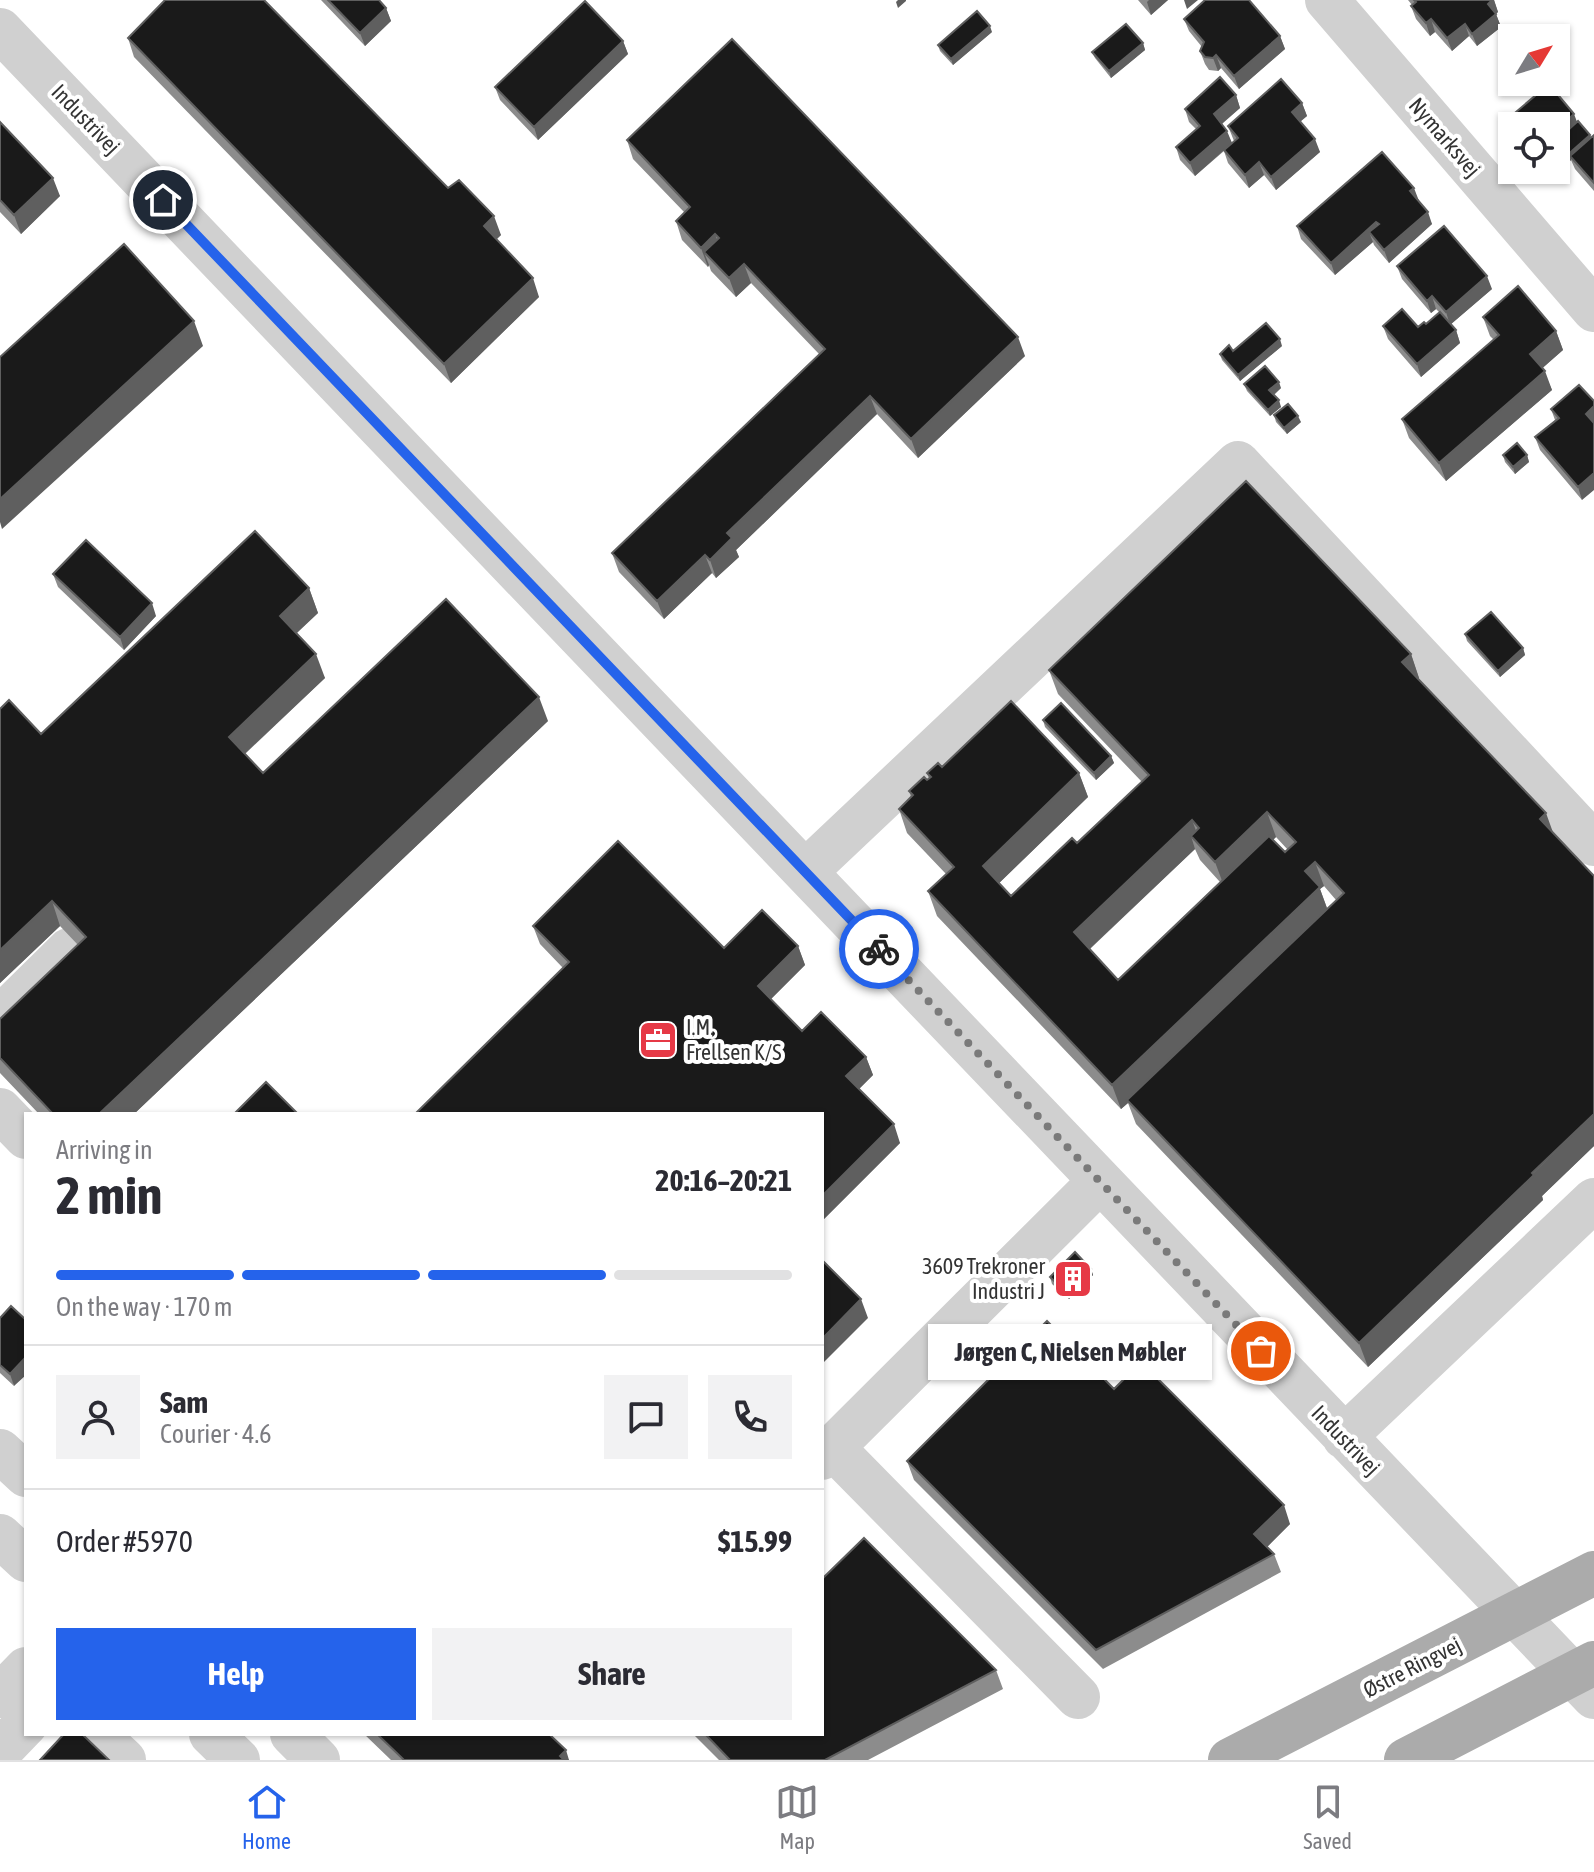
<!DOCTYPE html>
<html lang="en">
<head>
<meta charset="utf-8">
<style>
	body { margin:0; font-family:"Asap Condensed",sans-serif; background:#f2f2f3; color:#2b2b33; height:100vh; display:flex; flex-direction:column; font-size:30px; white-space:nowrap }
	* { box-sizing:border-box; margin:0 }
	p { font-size:26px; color:#7c7c81 }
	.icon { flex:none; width:44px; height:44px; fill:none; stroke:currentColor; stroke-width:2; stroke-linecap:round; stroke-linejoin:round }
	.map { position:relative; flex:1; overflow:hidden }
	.side { position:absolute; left:24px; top:1112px; width:800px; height:624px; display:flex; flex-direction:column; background:#fff; border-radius:0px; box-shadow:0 2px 6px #0004 }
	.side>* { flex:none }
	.needle { width:52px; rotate:52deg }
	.controls { position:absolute; left:1498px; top:24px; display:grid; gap:16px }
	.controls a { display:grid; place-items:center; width:72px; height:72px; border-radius:0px; background:#fff; box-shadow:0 2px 6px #0004; font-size:40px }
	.pin { position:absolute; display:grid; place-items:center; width:68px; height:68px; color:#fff; margin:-34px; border:4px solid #fff; border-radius:50%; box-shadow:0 2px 8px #0007 }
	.courier { position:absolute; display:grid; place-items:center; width:80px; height:80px; margin:-40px; border:6px solid #2563eb; border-radius:50%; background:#fff; color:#222; box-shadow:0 2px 10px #0007 }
	.bubble { position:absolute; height:56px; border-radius:0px; background:#fff; box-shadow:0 2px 6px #0004; font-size:26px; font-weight:700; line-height:56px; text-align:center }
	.summary em { font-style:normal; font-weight:700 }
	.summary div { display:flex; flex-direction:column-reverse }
	.summary { display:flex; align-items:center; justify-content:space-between; height:136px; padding:0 32px }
	h1 { font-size:52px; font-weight:700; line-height:60px }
	.bar { display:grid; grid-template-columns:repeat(4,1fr); gap:12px 8px; align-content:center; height:96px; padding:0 32px }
	.bar i { height:10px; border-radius:6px; background:#e1e1e2 }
	.bar .current { background:#2563eb }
	.bar p { grid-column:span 4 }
	.line { display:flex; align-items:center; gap:20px; padding:0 32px; border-top:2px solid #e1e1e2 }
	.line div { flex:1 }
	.round { display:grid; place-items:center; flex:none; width:84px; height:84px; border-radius:0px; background:#f2f2f3 }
	.cta { display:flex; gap:16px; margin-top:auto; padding:16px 32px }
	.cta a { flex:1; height:92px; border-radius:0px; background:#2563eb; color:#fff; font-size:32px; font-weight:700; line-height:92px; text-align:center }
	.cta a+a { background:#f2f2f3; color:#2b2b33 }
	.tabs { display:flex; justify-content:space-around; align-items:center; height:112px; border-top:2px solid #e1e1e2; background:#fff; font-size:22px; color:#7c7c81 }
	.tabs a { display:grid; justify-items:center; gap:4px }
	.tabs .current { color:#2563eb }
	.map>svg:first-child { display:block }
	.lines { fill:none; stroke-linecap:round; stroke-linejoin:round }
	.minor { stroke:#d0d0d0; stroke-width:44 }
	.major { stroke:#ababab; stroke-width:44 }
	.wall { fill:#8c8c8c; fill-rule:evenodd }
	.shaded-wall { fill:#5f5f5f }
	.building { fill:#1a1a1a; stroke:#5f5f5f; stroke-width:2; fill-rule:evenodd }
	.done { stroke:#7a7a7a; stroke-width:8; stroke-dasharray:0 14.4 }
	.route { stroke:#2563eb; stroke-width:10 }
	.labels { text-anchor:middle; stroke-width:8; stroke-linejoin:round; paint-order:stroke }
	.street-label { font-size:22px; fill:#333; stroke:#fff }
	.poi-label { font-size:22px; fill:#333; stroke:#fff; text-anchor:start }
</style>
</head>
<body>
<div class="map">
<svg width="1594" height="1760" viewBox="0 0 1594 1760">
	<rect width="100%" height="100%" fill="#fff"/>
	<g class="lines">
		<path class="minor" d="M1327,0L1594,310
			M0,30L1594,1697
			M805,872L1238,463L1594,844
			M0,1018L69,950
			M0,1110L26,1137
			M1344,1437L1594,1200
			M832,1447L1078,1697
			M0,1451L26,1475
			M822,1458L1100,1181
			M0,1536L26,1560
			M0,1696L26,1669
			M96,1734L124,1760
			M211,1734L238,1760
			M292,1734L318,1760
			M0,1751L26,1724"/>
		<path class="major" d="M1230,1760L1594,1573
			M1406,1760L1594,1663"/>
	</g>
	<path class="wall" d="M321,0H379L386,8L391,21L365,46Z
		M1138,0H1168L1151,15Z
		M1408,0H1494L1498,12L1496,14L1501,27L1477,46L1469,36L1452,51L1435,32L1430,36L1416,19L1411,6L1412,5Z
		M1184,19L1280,36L1285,49L1239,89L1221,68L1218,71L1209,70L1205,64L1200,51L1202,47L1189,31Z
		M992,32L953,65L940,51L938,45Z
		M128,38L448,188L501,235L496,240L539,297L451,383L134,57Z
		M623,41L628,54L538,140L500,100L495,87Z
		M1143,43L1145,50L1111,78L1095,58L1092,52Z
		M1236,95L1240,108L1222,124L1232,143L1234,141L1228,126L1302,103L1307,116L1300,122L1320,152L1276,190L1264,175L1249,188L1228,163L1224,151L1195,176L1180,160L1176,147L1196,129L1189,122L1185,109Z
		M1510,117L1577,122L1590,135L1591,138L1594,135V191L1575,169L1571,160L1549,180L1540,170H1556V126H1513Z
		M0,122L60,196L21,234L0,212Z
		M627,140L1025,356L918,458L877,414L736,550L739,557L716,578L712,573L664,619L619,572L612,553L819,354L751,283L736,297L711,271L709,265L708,267L682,240L676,221L685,213L633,159Z
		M1418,201L1432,224L1389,263L1374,245L1373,242L1335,275L1301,239L1297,226Z
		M1397,266L1492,289L1451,324L1456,330L1460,343L1421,377L1388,339L1383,326L1418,327L1426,324L1440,313L1436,309L1431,313L1402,279Z
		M1483,317L1556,331L1563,350L1542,368L1552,390L1446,481L1409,438L1402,419L1494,340L1490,336Z
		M1282,346L1240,381L1222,360L1220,354Z
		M1244,384L1281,388L1274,395L1281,407L1270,416L1247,391Z
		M1579,385L1582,500L1540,450L1535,437L1555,420L1551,409Z
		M1274,415L1301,422L1287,434L1276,422Z
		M1503,455H1527L1529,462L1515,474L1505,462Z
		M53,574L156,616L124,650L58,587Z
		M309,588L318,613L297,633L325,678L245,754L263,773L548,721L134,1114H39L0,1073V1019L78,945L60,926L0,983V709L41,734Z
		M1465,634L1523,648L1525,655L1500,677L1467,641Z
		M1411,654L1419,678L1418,679L1553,833L1594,876V1146L1542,1196L1543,1200L1368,1367L1136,1124L1128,1103L1121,1109L937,916L928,891L946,874L907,833L899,809L911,797L909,791L929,779L927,773L942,767L1079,773L1088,797L999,883L1011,896L1077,843L1142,782L1058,694L1049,670ZM1276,837L1288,850L1285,852L1273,840ZM1195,849L1200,860L1220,882L1118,980L1090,949ZM1324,886L1336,900L1327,908L1320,889Z
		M1043,720L1111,756L1114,763L1096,780L1045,727Z
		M533,926L724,948L798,946L805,965L771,999L802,1031L866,1057L873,1075L859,1089L900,1143L822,1221V1114L563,968L540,944Z
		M1091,1269L1093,1275L1069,1299L1052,1284L1050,1277Z
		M0,1318L14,1386L0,1373Z
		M1114,1389L1290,1524L1267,1547L1274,1554L1281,1572L1103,1669L914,1480L907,1461Z
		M996,1670L1003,1689L868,1760H719L693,1734H822Z
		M364,1734H549L569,1760H391Z"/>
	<path class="shaded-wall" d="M898,0H906V1L898,8L896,2Z
		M1149,0H1168L1151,15L1147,2Z
		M1184,0H1198L1187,9Z
		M1492,0H1494L1498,12L1493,16L1488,4Z
		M386,8L391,21L365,46L360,33Z
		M1496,14L1501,27L1477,46L1472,34Z
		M1431,19L1435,32L1430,36L1426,23Z
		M1465,24L1469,36L1452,51L1447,38Z
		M990,26L992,32L953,65L951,59Z
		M1280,36L1285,49L1239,89L1234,76Z
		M623,41L628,54L538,140L534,127Z
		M1143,43L1145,50L1111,78L1109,71Z
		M1216,55L1221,68L1218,71L1213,58Z
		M1236,95L1240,108L1218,127L1214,114Z
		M1302,103L1307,116L1296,125L1292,112Z
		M1574,114L1579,127L1556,147V130Z
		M1227,131L1232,143L1195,176L1190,163Z
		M1590,135L1593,141L1570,156L1571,160L1549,180L1546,173L1550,170H1556V165Z
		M1315,139L1320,152L1276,190L1271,177Z
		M1259,162L1264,175L1249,188L1245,175Z
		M53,178L60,196L21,234L14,215Z
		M1414,188L1419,201L1410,191Z
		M1428,212L1432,224L1389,263L1384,250Z
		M494,216L501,235L490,245L484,226Z
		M1376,222L1381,235L1369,232L1373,242L1335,275L1331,263Z
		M715,234L722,253L704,252L709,265L708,267L701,248Z
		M744,264L751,283L736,297L729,278Z
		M1487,276L1492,289L1450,325L1446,312Z
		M533,278L539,297L451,383L444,364Z
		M1432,296L1436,309L1431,313L1427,301Z
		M194,321L203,346L2,529L0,522V499Z
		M1456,330L1460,343L1421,377L1417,364Z
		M1556,331L1563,350L1537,373L1530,354Z
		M1018,337L1025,356L918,458L911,439Z
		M1280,339L1282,346L1240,381L1238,375Z
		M1545,371L1552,390L1446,481L1439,463Z
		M1279,382L1281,388L1271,397L1269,390Z
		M870,396L877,414L736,550L739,557L716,578L710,560L727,533Z
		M1279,400L1281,407L1270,416L1268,410Z
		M1594,406V423L1586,414Z
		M1298,416L1301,422L1287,434L1284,428Z
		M1527,455L1529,462L1515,474L1513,467Z
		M1594,473V490L1582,500L1578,487Z
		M705,555L712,573L664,619L657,601Z
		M309,588L318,613L289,640L280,616Z
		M152,603L156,616L124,650L120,637Z
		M1523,648L1525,655L1500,677L1498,671Z
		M316,654L325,678L237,761L229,737Z
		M1411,654L1419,678L1410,686L1402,662Z
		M539,697L548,721L134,1114H99Z
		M1111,756L1114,763L1096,780L1094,773Z
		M1079,773L1088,797L992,890L983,866Z
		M1267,812L1276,837L1224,886L1215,862Z
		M1546,813L1555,838L1540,819Z
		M1192,820L1201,844L1191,836L1195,849L1082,956L1074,932Z
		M1315,862L1324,886L1320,889L1328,911L1127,1100L1128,1103L1121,1109L1112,1085L1305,871Z
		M52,901L60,926L0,983V950Z
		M798,946L805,965L765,1005L758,986Z
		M866,1057L873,1075L853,1095L846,1076Z
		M1594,1114V1146L1542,1196L1543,1200L1368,1367L1359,1343Z
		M894,1124L900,1143L822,1221V1196Z
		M1091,1269L1093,1275L1069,1299L1067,1293Z
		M861,1299L868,1318L822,1364V1339Z
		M26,1357V1375L14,1386L10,1374Z
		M1284,1505L1290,1524L1261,1553L1254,1534Z
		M566,1750L569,1760H562L560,1756Z"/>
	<path class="building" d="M165,0H264L448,188L459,180L494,216L484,226L533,278L444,364L128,38Z
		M328,0H379L386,8L360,33Z
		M1205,0H1249L1280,36L1234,76L1216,55L1213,58L1205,57L1200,51L1204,42L1184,19Z
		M1414,0H1492L1488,4L1496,14L1472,34L1465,24L1447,38L1431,19L1426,23L1411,6L1416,2Z
		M585,1L623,41L534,127L495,87Z
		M977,11L990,26L951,59L938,45Z
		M1126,24L1143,43L1109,71L1092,52Z
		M732,39L1018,337L911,439L870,396L727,533L732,538L710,560L705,555L657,601L612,553L825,349L744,264L729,278L704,252L719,238L715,234L701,248L676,221L690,207L627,140Z
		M1220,77L1236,95L1214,114L1227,131L1190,163L1176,147L1200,126L1185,109Z
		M1281,79L1302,103L1292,112L1315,139L1271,177L1259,162L1245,175L1224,150L1238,138L1228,126Z
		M1549,84L1574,114L1556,130V126H1518L1510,117Z
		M1578,121L1590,135L1556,165V141Z
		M0,122L53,178L14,215L0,200Z
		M1594,135V183L1570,156Z
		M1382,152L1414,188L1410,191L1428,212L1384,250L1369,232L1379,224L1376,222L1331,263L1297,226Z
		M1444,226L1487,276L1446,312L1432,296L1427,301L1397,266Z
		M124,244L194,321L0,499V357Z
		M1518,286L1556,331L1530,354L1545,371L1439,463L1402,419L1499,335L1483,317Z
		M1402,309L1418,327L1424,322L1426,324L1440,312L1456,330L1417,364L1383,326Z
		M1266,323L1280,339L1238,375L1220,354L1229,345L1233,351Z
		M1265,366L1279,382L1269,390L1279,400L1268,410L1244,384Z
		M1579,385L1594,401V406L1586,414L1594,423V473L1578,487L1535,437L1559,418L1551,409Z
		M1288,404L1298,416L1284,428L1274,415Z
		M1517,443L1527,455L1513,467L1503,455Z
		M1246,481L1411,654L1402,662L1546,813L1540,819L1594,876V1114L1532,1173L1534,1175L1359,1343L1127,1100L1344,893L1315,862L1305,871L1320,887L1112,1085L928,891L954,867L899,809L913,795L909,791L924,777L927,780L931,777L927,773L938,763L942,767L1011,701L1079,773L983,866L1011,896L1072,838L1077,843L1149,775L1049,670ZM1267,812L1296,842L1285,852L1269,836L1118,980L1074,932L1192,820L1199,828L1191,836L1215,862Z
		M255,531L309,588L280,616L316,654L229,737L263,773L446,599L539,697L99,1114H53L0,1058V1019L86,937L52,901L0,950V709L9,700L41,734Z
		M86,540L152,603L120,637L53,574Z
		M1491,612L1523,648L1498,671L1465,634Z
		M1061,703L1111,756L1094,773L1043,720Z
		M618,841L724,948L762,910L798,946L758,986L802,1031L821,1012L866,1057L846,1076L894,1124L822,1196V1114H415L569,962L533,926Z
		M266,1082L298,1114H234Z
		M1075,1252L1091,1269L1067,1293L1050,1277Z
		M822,1260L861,1299L822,1339Z
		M11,1306L26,1320V1357L10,1374L0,1365V1318Z
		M1047,1321L1114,1389L1141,1362L1284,1505L1254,1534L1274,1554L1096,1650L907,1461Z
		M864,1538L996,1670L825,1760H730L705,1734H822V1579Z
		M64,1734H82L109,1760H40Z
		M377,1734H549L566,1750L560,1756L564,1760H404Z"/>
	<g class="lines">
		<path class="done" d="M879,949L1261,1351"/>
		<path class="route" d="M163,200L879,949"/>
	</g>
	<defs>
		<symbol id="office-square" viewBox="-11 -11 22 22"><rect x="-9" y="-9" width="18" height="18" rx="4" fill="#e63946" stroke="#fff"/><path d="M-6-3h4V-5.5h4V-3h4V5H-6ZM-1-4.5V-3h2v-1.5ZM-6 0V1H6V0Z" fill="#fff"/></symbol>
		<symbol id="building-square" viewBox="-11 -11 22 22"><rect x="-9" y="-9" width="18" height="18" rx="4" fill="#e63946" stroke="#fff"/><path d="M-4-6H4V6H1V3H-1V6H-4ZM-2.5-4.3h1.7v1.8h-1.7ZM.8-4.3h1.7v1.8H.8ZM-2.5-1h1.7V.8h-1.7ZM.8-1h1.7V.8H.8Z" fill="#fff"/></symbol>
	</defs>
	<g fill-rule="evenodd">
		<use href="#office-square" x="636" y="1018" width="44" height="44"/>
		<use href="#building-square" x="1051" y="1257" width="44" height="44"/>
	</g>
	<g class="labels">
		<g class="street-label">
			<text transform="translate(86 119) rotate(46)" y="8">Industrivej</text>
			<text transform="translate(1445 137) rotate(49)" y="8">Nymarksvej</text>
			<text transform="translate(1346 1440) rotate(46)" y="8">Industrivej</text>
			<text transform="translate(1412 1667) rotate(-27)" y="8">Østre Ringvej</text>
		</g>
		<g class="poi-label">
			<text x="686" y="1035">I.M.<tspan x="686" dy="25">Frellsen K/S</tspan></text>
			<text x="1045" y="1274" text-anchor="end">3609 Trekroner<tspan x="1045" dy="25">Industri J</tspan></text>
		</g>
	</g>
</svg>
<div class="controls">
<a><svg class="needle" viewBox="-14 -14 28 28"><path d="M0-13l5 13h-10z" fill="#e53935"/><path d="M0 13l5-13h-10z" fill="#7c7c81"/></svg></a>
<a><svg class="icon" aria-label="locate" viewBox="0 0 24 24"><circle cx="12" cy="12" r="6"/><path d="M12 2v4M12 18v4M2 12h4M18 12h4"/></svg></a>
</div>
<div class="pin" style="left:1261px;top:1351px;background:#ea580c"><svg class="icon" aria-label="bag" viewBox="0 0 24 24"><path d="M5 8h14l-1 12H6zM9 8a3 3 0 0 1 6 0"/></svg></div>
<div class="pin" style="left:163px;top:200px;background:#1f2937"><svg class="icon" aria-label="home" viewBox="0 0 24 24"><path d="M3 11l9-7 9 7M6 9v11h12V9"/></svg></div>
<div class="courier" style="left:879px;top:949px"><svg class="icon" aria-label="bike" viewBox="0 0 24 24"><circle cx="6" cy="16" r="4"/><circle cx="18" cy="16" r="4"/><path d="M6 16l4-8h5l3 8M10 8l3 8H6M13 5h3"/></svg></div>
<div class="bubble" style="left:928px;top:1324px;width:284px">Jørgen C, Nielsen Møbler</div>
<section class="side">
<div class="summary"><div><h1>2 min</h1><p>Arriving in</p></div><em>20:16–20:21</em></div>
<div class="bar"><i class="current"></i><i class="current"></i><i class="current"></i><i></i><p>On the way · 170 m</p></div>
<div class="line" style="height:144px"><a class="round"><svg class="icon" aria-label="person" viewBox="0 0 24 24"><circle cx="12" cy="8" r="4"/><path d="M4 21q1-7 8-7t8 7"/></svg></a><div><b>Sam</b><p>Courier · 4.6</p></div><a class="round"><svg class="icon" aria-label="chat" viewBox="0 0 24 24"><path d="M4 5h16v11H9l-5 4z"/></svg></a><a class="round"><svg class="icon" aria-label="phone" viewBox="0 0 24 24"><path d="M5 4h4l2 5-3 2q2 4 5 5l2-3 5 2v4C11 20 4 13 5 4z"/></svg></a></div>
<div class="line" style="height:104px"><div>Order #5970</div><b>$15.99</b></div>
<div class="cta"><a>Help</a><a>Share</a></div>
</section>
</div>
<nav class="tabs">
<a class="current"><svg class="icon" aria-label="home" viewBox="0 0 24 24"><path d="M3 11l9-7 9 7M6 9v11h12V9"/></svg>Home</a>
<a><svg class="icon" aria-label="map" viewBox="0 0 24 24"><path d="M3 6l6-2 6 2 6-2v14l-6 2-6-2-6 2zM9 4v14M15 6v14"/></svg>Map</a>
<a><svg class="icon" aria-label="saved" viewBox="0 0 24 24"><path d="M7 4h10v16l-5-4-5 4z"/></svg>Saved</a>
</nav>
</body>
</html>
